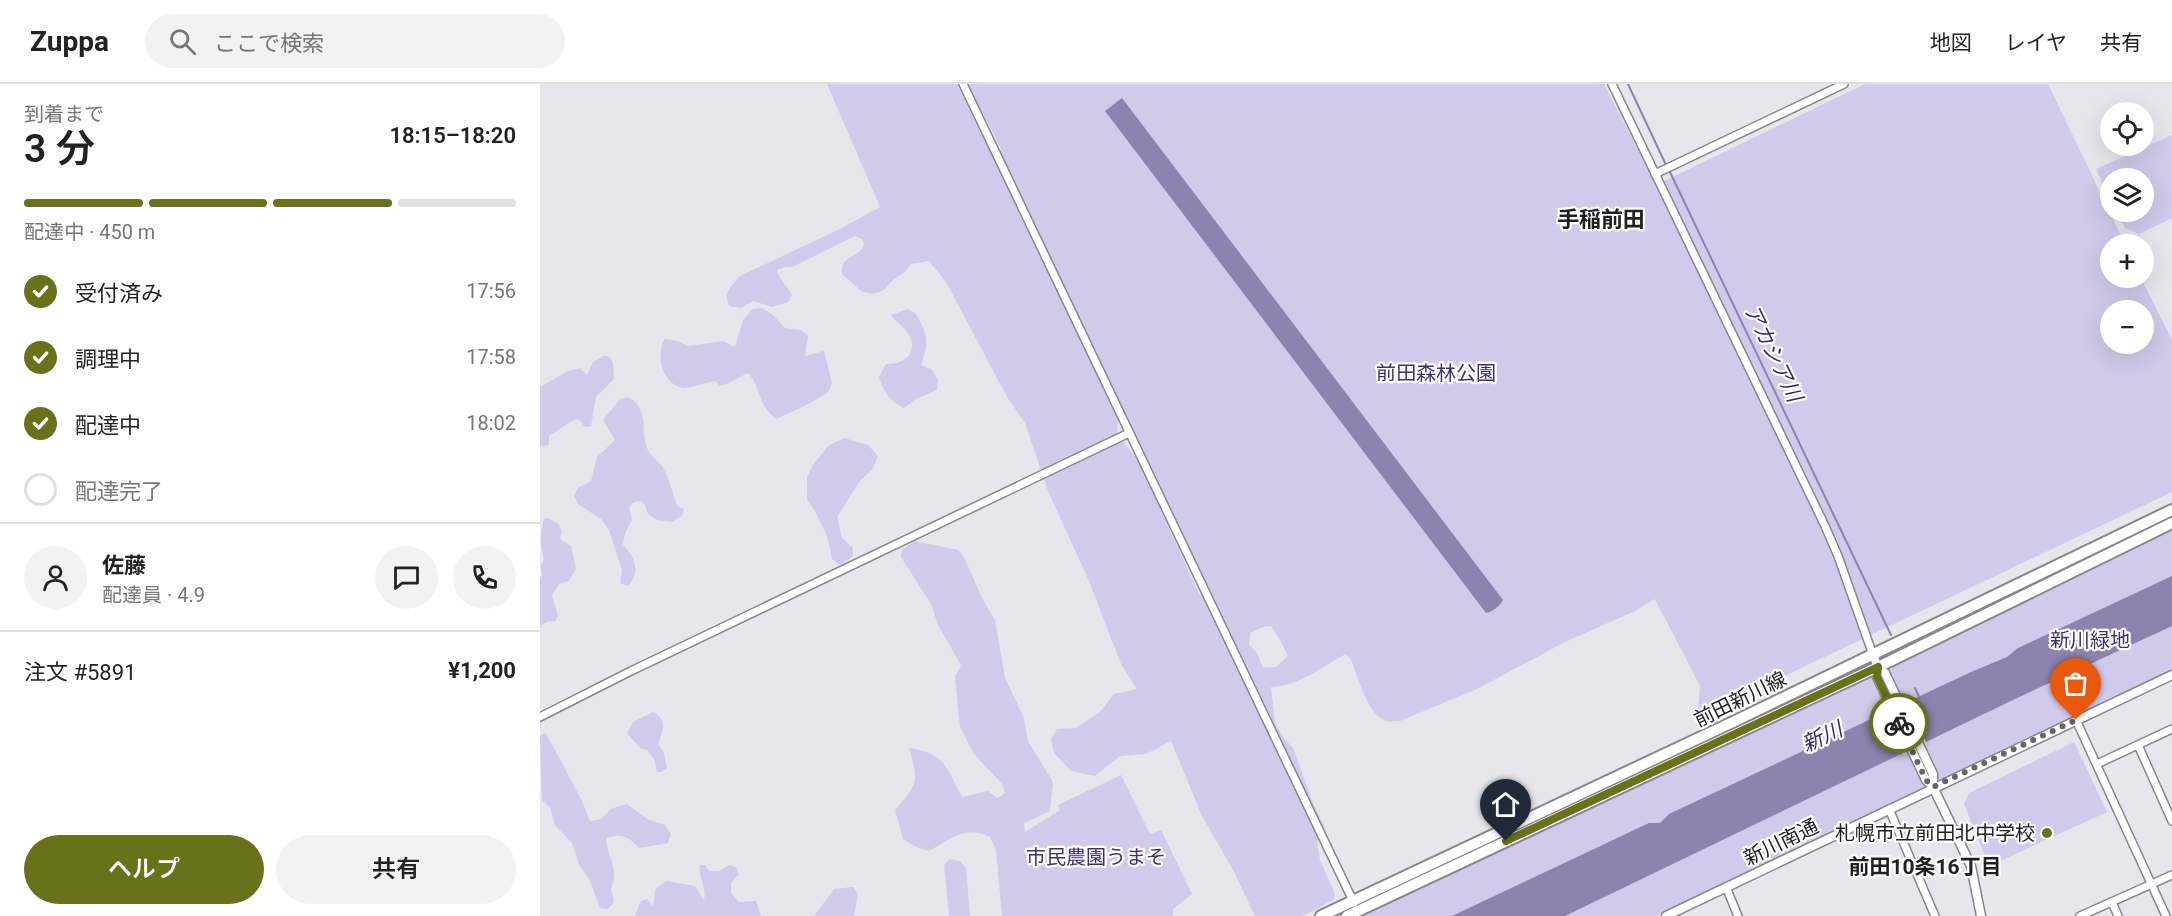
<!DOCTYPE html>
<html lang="ja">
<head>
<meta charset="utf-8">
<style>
	:root { --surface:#fff; --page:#f2f2f2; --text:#222; --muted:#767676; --line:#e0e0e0; --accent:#69711a }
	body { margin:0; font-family:Roboto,"Noto Sans JP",sans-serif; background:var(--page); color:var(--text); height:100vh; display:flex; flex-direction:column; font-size:22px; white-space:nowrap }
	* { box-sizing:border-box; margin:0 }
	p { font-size:20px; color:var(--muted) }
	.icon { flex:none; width:33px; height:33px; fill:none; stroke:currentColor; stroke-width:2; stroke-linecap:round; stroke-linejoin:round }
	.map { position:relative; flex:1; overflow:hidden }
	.panel { display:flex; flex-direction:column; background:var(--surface); width:540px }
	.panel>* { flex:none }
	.controls { position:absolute; left:1560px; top:18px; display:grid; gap:12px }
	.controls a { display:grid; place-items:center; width:54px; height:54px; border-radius:50%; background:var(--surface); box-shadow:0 6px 24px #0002; font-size:30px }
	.pin { position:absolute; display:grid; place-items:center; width:51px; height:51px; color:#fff; margin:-62px -26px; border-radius:50% 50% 50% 0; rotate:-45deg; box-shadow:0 0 6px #0007 }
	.pin .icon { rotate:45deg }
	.courier { position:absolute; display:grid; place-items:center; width:60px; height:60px; margin:-30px; border:4px solid #69711a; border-radius:50%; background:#fff; color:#222; box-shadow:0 2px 8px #0007 }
	.summary em { font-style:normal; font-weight:600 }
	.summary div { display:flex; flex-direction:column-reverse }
	.summary { display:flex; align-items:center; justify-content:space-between; height:102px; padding:0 24px }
	h1 { font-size:39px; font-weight:600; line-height:45px }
	.bar { display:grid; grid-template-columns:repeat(4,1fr); gap:9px 6px; align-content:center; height:72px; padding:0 24px }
	.bar i { height:8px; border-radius:4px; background:var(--line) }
	.bar .selected { background:var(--accent) }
	.bar p { grid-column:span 4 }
	.line { display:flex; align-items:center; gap:15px; padding:0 24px; border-top:2px solid var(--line) }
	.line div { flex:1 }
	.round { display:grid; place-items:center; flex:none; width:63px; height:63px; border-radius:32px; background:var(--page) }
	ol { padding:0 24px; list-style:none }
	li { display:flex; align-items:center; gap:18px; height:66px }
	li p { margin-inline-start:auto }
	li .icon { padding:6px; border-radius:50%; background:var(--accent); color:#fff; stroke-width:4 }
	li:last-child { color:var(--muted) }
	li i { width:33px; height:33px; border:3px solid var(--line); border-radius:50% }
	.action { display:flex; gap:12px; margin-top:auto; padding:12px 24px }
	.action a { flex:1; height:69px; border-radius:36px; background:var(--accent); color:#fff; font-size:24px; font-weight:600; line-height:69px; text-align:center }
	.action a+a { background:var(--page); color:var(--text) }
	header { display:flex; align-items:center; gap:36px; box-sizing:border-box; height:84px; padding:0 30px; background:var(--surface); border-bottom:2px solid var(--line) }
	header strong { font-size:28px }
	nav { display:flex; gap:33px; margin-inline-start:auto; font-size:21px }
	.search { width:420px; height:54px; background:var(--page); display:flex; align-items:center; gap:15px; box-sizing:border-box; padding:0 21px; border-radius:33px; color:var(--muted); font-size:22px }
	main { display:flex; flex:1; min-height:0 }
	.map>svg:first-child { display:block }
</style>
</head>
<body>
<header>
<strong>Zuppa</strong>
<div class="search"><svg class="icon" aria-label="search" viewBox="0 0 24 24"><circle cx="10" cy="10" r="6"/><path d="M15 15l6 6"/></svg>ここで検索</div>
<nav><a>地図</a><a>レイヤ</a><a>共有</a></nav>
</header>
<main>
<section class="panel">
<div class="summary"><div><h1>3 分</h1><p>到着まで</p></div><em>18:15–18:20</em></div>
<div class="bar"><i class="selected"></i><i class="selected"></i><i class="selected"></i><i></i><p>配達中 · 450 m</p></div>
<ol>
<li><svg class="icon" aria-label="check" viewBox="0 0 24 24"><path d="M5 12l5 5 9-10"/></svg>受付済み<p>17:56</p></li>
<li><svg class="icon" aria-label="check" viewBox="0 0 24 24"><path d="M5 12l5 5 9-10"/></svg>調理中<p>17:58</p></li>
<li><svg class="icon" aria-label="check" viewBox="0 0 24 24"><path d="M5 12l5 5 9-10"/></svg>配達中<p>18:02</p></li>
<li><i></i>配達完了</li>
</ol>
<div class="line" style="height:108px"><a class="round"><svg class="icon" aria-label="person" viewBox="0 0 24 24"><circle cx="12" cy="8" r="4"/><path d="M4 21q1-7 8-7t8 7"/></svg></a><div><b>佐藤</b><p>配達員 · 4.9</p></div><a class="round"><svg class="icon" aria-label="chat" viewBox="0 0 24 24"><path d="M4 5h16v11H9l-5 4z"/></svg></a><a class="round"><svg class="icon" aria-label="phone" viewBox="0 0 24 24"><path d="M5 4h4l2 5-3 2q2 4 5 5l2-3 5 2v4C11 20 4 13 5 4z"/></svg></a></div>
<div class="line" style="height:78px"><div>注文 #5891</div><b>¥1,200</b></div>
<div class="action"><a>ヘルプ</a><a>共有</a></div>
</section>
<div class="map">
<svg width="1632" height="832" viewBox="0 0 1632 832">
	<rect width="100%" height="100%" fill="#e7e6ec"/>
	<!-- green -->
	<g fill="#d1caeb" fill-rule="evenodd">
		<path d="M287,0h130l29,60 16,8 -8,-18 -27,-50h637l52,101 209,-101h183l77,160h-15v34h31l31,62v152l-470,223 -4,-5 2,-24 -45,-87 -20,12 -70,31 -86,46 -79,33c-5,0 -10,1 -14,0 -17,-4 -29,-46 -35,-61l-5,-6c-23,12 -49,33 -75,33l4,36 9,15 9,10 22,60 10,20 -8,13 3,19 15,34 -2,6 -30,16h-48l-22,-46 -31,-54 -31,-75 -25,13 -26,2 -25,20 -24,-5 -17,-18 -3,-14 6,-10 18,-1 25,-16 14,-18 23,-5 -16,-25 -32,-83 -41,-90 -23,-68 -18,-26 -61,-115 -17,-21 -18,3 -6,8 -11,7 -10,11 -11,4 -12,-3 -19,-17c-2,-20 15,-14 22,-29l-2,-6 -7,-3 -63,31h-7l-8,3c2,10 11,16 15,25l-4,7 -16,5 -19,-6 -12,7 -12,-2 -3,-11 5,-9 9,-10 100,-47 40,-22zM1570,226h34v34h-34zM575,325l26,47 -2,6 -22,-28 1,-14zM620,425l11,5 43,84v7l-15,-11zM731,542l7,10 10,20 -12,11 -13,1 -6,-15 -8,-8 1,-12 13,-6z"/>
		<path d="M1632,51v83l-33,16 -14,-6 -8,-16h27v-34h-34v21l-14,-30z"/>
		<path d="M222,224l10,6 13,14 16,2 7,6 -3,20 19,-5 8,32c-1,3 -2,6 -4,9 -4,5 -44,24 -52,27 -21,-17 -14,-32 -28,-46 -10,4 -17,11 -28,13l-5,-5c-8,1 -26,8 -32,7 -21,-4 -28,-33 -18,-49l12,2 11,5 35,-5 12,6 8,-27 9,-11z"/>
		<path d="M368,225c8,4 9,6 13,14 8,16 6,25 0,42l11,5 6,10 -1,10 -23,10 -10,8c-15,-7 -20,-16 -25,-31l7,-13c16,1 32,-9 24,-27 -3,-8 -14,-15 -19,-22z"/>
		<path d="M63,272h6l4,7 1,16 -18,18 -5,29 -6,1 -7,-8 -8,3 -21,14v9l-9,1v-59l28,-16 12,-3 7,7 6,-13z"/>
		<path d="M88,313c24,14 10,35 21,55 3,5 9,9 13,14 8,13 10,26 15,40l7,3 -2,7 -11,6 -14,-2 -9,-6 -3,-9 -4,-4 -7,1 -5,5 3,13 -7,13 -2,12c12,12 18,28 5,41l-8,-3 2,-13 -13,-40 -8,-11 -23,-15 -4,-9 5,-8 12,-6 6,-24 18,-17 -12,-20 17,-21z"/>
		<path d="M304,354l24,7 10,11 -6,14 -13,12 -22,35 5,21 11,10v8l-13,9 -8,-6 -5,-23 -12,-25 -8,-11v-23l6,-12 15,-19z"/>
		<path d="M8,434l11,6 3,8 -2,7 11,7 5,23 -7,12 -10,3 -7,11 6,21 -3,5 -9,1 -6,5v-49l2,-2 -1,-10 3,-6c-4,-14 -4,-28 0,-41z"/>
		<path d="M1632,447v140l-25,12 -491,233h-295l564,-266z"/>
		<path d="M375,457l43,9 6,7 18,41 13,22 10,58 19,40 4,23 25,41 -3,29 -26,12 1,9 35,-22 -2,-5 63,-30 29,59 11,-4 31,64 -19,15v7h-171l-6,-66 -6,-13c-26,-12 -37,1 -61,14l-13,-4 -13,-8 -8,-29c23,-26 24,-29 14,-62 36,5 38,20 53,49l26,-6 10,7 7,-5 -3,-9 -28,-30 -14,-27 -5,-50 6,-12 -23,-40 -7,-21 -30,-47 1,-7z"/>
		<path d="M113,628c15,8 10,19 5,32l6,9 3,15 -6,4h-4l-3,-13 -7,-9 -6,-1 -14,-16 6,-11z"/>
		<path d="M6,649l36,68 8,20 11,-2 10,-10 16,-5 20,15 18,6 6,9 -3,9 -29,5c-10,-11 -18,-15 -33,-10 1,20 14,30 5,51l3,13 -6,7 -8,-1 -10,-27 -11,-17 -7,-21 -17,-18 -5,-17 -8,-8 -2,-64z"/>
		<path d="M1534,658l33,70 -118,54 -25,-62 5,-11z"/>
		<path d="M410,775l10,2 6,7 4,48h-21l-5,-51z"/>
		<path d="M160,781h5l4,6h10l11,-6 7,3 2,6 -8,9v10l8,9 17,-1 5,15h-126l6,-15 6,-2 6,7 2,-16 11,-9 29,5 9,15c3,-13 -6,-23 -4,-36z"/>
		<path d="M313,803l5,7 -4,22h-40l20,-27z"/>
	</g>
	<!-- water -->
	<g fill="#8d83ae">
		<path d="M582,14l381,502c-3,6 -11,12 -17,13l-381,-502z"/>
		<path d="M1632,492v50l-157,73 -450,217h-113l197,-93h11l9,-9 302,-142 36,-15 11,-9z"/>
	</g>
	<!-- pier -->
	<path fill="#e7e6ec" d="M1366,615l21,45 -23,11 -21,-45z"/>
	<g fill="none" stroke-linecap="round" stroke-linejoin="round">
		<!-- stream -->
		<g stroke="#8d83ae" stroke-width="2">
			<path d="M1088,0l38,81"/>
			<path d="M1129,86l222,465"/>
			<path d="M1375,604l5,11"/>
		</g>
		<!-- minor casing -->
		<g stroke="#87868c" stroke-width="10">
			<g id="minor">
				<path d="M423,0l391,819"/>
				<path d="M1072,0l213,442 13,30 35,99"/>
				<path d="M1115,90l189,-90"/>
				<path d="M0,633l91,-46 498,-238"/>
				<path d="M1536,636l90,196"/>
				<path d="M1598,661l34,76"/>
				<path d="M1557,680l75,-35"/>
				<path d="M1349,725l46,107"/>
				<path d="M1186,803l12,29"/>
				<path d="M1572,818l6,14"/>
				<path d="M1540,832l92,-41"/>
			</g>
		</g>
		<!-- tertiary casing -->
		<g stroke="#87868c" stroke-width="11">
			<g id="tertiary">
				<path d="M1333,571l5,12 -1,10 49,103 7,7 38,79 10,50"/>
				<path d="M1338,583l7,6 48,101v13"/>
				<path d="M1126,832l506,-241"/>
			</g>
		</g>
		<!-- primary casing -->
		<g stroke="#87868c" stroke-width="14">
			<g id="primary">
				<path d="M781,832l412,-194 439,-212"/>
				<path d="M807,832l531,-249 294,-144"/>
			</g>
		</g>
		<!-- minor -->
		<use href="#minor" stroke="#fff" stroke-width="7"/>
		<!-- tertiary -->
		<use href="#tertiary" stroke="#fff" stroke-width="8"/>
		<!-- primary -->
		<use href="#primary" stroke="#fff" stroke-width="10"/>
	</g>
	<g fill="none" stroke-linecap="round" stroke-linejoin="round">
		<!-- done -->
		<path stroke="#666569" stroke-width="6" stroke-dasharray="0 10.8" d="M1359,639l27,57 7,7 143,-67"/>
		<!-- route -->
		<path stroke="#69711a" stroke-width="8" d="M966,757l372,-174 -1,10 22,46"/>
	</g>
	<!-- markers -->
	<circle fill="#69711a" stroke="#fff" stroke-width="2" cx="1507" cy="749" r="6"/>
	<g text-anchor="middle" stroke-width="4.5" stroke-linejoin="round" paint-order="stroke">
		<!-- park labels -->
		<g font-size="20" fill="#423169" stroke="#fff">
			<text x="896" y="296">前田森林公園</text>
			<text x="1550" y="563">新川緑地</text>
			<text x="556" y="780">市民農園うまそ</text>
		</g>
		<!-- street labels -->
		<g font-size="20" fill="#202022" stroke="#fff">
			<text transform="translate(1200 615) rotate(-26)" y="7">前田新川線</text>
			<text transform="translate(1241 758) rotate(-26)" y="7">新川南通</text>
		</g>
		<!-- poi labels -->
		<g font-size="20" fill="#202022" stroke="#fff" text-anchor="end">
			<text x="1495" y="756">札幌市立前田北中学校</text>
		</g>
		<!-- water labels -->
		<g font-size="21" font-style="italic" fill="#3b2a61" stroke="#fff">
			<text transform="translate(1233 269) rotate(64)" y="7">アカシア川</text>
			<text transform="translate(1282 653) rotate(-25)" y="7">新川</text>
		</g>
		<!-- neighbourhood labels -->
		<g font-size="21" font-weight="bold" fill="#202022" stroke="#fff">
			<text x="1385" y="790">前田10条16丁目</text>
		</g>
		<!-- quarter labels -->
		<g font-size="22" font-weight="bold" fill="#202022" stroke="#fff">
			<text x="1061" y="143">手稲前田</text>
		</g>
	</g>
</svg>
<div class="controls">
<a><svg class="icon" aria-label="locate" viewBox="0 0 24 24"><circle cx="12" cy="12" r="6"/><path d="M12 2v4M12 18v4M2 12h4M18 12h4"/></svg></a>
<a><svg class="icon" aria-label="layers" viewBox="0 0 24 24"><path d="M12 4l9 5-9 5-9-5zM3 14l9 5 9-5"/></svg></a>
<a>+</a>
<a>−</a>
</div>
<div class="pin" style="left:1536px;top:636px;background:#ea580c"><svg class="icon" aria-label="bag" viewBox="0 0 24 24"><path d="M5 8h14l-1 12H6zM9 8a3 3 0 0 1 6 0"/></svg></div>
<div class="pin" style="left:966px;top:757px;background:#1f2937"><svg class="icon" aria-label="home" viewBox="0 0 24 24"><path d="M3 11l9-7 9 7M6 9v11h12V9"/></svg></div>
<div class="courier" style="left:1359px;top:639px"><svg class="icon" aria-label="bike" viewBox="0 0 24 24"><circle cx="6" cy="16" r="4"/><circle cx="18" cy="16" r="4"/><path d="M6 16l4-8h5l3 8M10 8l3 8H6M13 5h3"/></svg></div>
</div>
</main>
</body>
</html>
